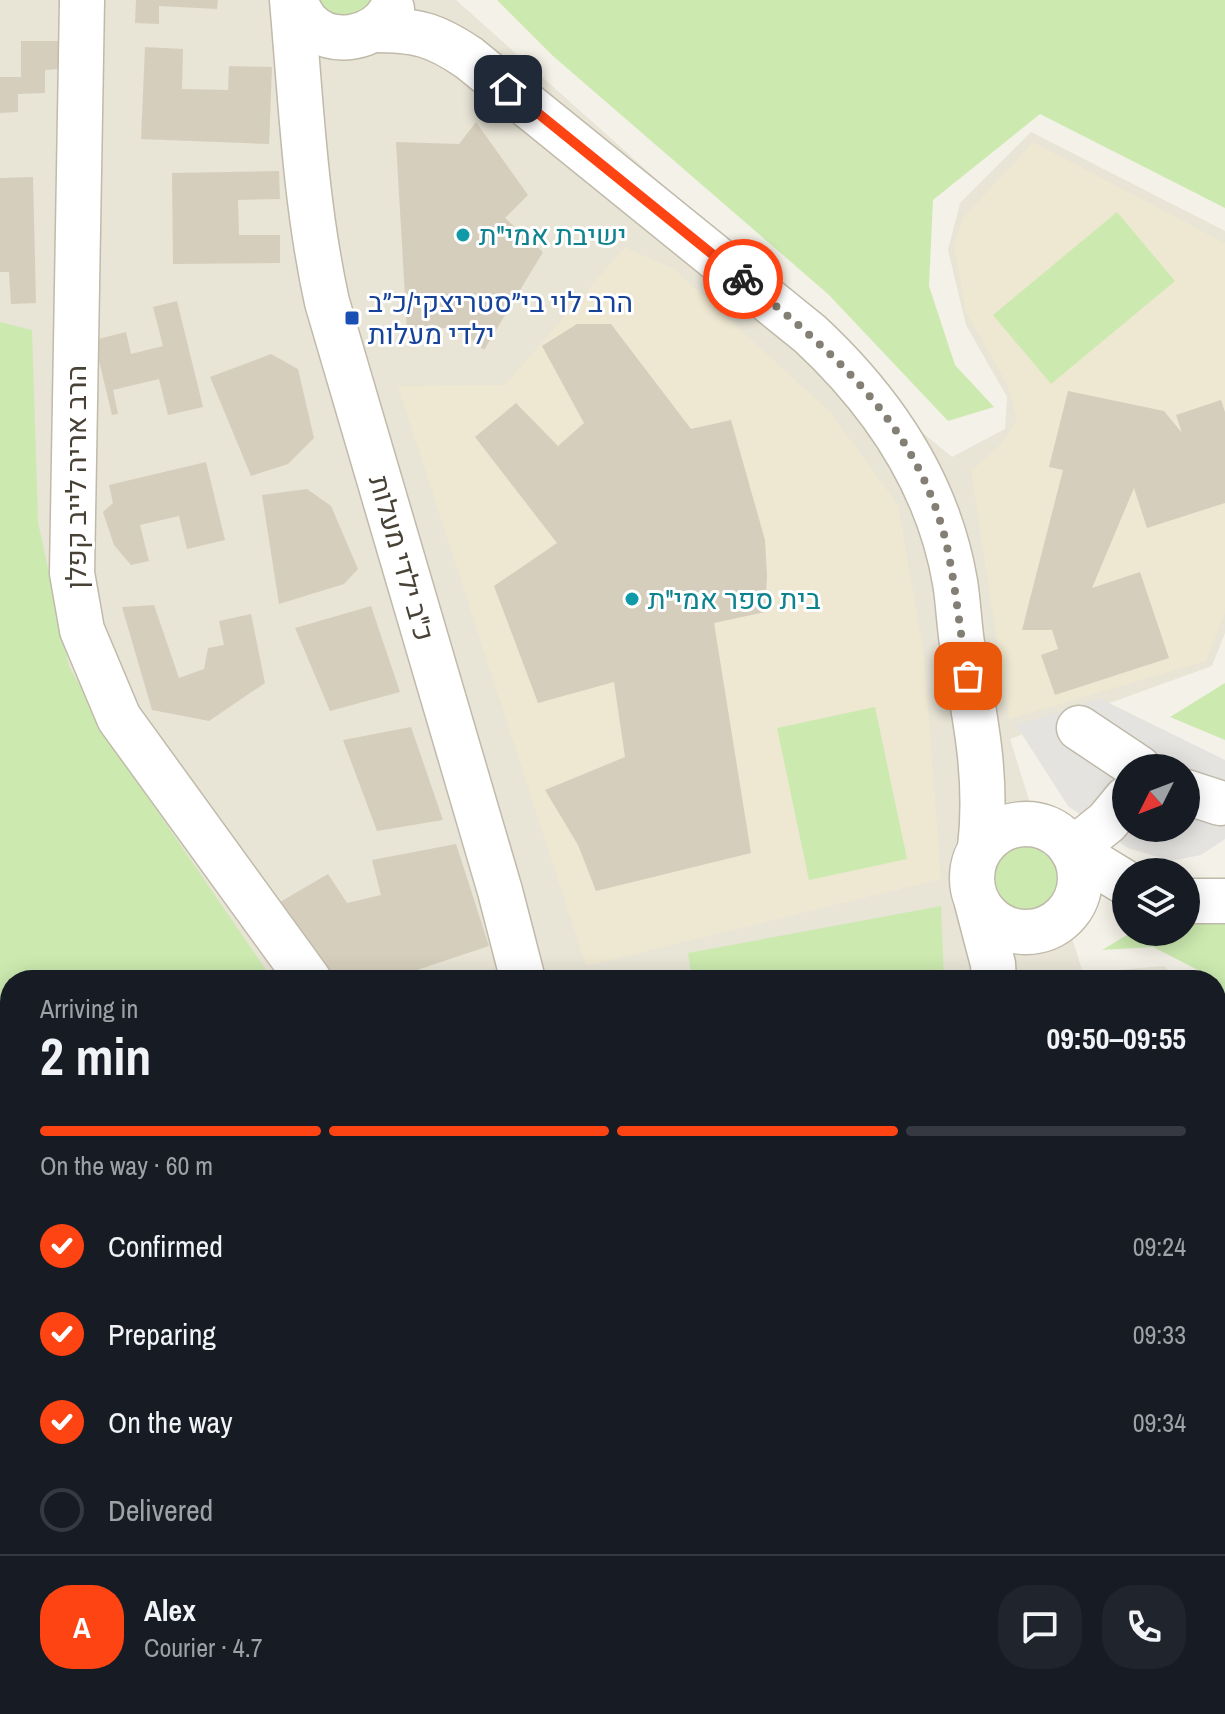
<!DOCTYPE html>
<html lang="en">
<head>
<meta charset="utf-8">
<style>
	:root { --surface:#171b24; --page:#20242c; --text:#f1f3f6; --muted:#9ea1a6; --line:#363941; --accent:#ff4414 }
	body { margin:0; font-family:"Archivo Narrow",Heebo,sans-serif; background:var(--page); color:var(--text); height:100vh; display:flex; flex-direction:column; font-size:30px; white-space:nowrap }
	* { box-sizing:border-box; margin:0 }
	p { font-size:26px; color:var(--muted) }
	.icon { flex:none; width:44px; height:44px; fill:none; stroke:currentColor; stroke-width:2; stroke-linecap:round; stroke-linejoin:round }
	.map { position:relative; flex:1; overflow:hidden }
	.details { position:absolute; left:0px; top:970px; width:1226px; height:744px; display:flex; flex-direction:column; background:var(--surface); border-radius:32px 32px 0 0; box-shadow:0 4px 20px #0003 }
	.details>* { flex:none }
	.needle { width:52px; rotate:228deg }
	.fabs { position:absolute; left:1112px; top:754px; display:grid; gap:16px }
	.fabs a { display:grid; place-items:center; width:88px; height:88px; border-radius:50%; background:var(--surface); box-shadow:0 4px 20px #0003; font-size:40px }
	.pin { position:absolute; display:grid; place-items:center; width:68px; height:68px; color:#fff; margin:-34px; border-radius:16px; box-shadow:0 4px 12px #0006 }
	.courier { position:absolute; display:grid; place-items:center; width:80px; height:80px; margin:-40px; border:6px solid #ff4414; border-radius:50%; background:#fff; color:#222; box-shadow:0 2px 10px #0007 }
	.headline em { font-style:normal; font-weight:800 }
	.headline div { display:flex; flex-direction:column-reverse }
	.headline { display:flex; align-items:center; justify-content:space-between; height:136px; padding:0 40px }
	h1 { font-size:52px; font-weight:800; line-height:60px }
	.bar { display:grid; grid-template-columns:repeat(4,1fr); gap:12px 8px; align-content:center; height:96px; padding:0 40px }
	.bar i { height:10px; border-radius:6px; background:var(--line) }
	.bar .selected { background:var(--accent) }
	.bar p { grid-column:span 4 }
	.line { display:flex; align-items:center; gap:20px; padding:0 40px; border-top:2px solid var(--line) }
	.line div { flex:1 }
	.round { display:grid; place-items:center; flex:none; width:84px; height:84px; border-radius:32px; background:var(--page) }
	ol { padding:0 40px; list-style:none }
	li { display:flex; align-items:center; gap:24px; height:88px }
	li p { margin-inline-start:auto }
	li .icon { padding:8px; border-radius:50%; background:var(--accent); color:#fff; stroke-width:4 }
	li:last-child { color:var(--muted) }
	li i { width:44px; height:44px; border:4px solid var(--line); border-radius:50% }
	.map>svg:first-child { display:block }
</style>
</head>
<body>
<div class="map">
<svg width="1225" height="1714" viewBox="0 0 1225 1714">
	<rect width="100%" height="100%" fill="#f4f1e8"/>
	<!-- residential -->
	<g fill="#e8e4d6">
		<path d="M0,0h456l365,326 57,70 74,61 53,-28 2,-32 -41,-72 -18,-75 12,-47 71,-71 194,99v402l-13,33 -202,73 73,234 81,-7 15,14h-1169v724h1007l-1,10h-1016z"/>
		<path d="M1216,1013l9,131v342l-9,1z"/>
	</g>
	<!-- education -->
	<g fill="#eee7d1">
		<path d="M1033,142l192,101v370l-19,48 -197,58 -38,-248 31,-28 15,-24 -10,-35 -41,-72 -12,-67 9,-27z"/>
		<path d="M625,247l49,22 157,144 67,92 26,149 17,225 -355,87 -188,-580 107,-1z"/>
	</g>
	<!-- green -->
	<g fill="#cceab0">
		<path d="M315,0h61l-13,14 -32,2z"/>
		<path d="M497,0h728v208l-185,-94 -107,86 -4,86 26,79 39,42 -46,14 -120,-127 -275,-238z"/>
		<path d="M1117,212l58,69 -124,103 -58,-69z"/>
		<path d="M0,322l32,8 6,192 31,144 45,82 159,232h-263v112l-10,-35z"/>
		<path d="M1225,683v57l-55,-23z"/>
		<path d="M875,707l32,152 -98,21 -32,-152z"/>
		<circle cx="1026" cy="878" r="31"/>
		<path d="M941,906l3,74h-252l-4,-27z"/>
		<path d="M1186,920l39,1v83l-9,-12v-12h-9l-7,-9 -47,-24 -51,3 30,-18h54z"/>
		<path d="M1216,1507h9v164l-9,9z"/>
		<path d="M528,1704h180l-2,10h-176z"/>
		<path d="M1032,1704h157l-10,10h-147z"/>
	</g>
	<!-- parking -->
	<path fill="#e5e3e0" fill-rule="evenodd" d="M1101,699l124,61v79l-24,16 -30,6 -43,-13 -60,-42 -52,-81zM1126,768h60v60h-60z"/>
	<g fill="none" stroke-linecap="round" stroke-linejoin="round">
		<!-- stream -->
		<g stroke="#a3cef3" stroke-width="10">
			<path d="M1216,1352l9,-33"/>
			<path d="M1107,1714l2,-10"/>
		</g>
	</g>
	<!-- building -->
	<g fill="#d6cebd">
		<path d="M136,0h82l-1,9 -58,-3v18l-24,-1z"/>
		<path d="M21,41h37v28l-13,1v23l-27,1v18l-18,1v-36h21z"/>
		<path d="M145,47l38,2 -1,40 46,1 1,-24 43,1 -3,77 -128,-5z"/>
		<path d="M476,122l52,73 -23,23 38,34 -59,98 -27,-23 -50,4 -11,-189 63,2z"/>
		<path d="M279,171l1,28 -42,1 1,35h41v28l-107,1 -1,-91z"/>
		<path d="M33,177l3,126 -25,1 -2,-32h-9v-94z"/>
		<path d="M177,301l26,106 -35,8 -9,-36 -46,11 5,24 -6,1 -18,-75 32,-8 5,22 32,-8 -10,-39z"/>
		<path d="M577,324h34l80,105 40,-9 34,120 2,36 -2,36 -51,11 37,230 -155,38 -18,-46 -33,-55 80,-33 -11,-75 -76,21 -44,-117 63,-43 -82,-106 41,-34 42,43 26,-23 -42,-77z"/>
		<path d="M271,354l27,15 16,69 -26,26 -37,12 -41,-99z"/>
		<path d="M1068,391l96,20 18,22 -6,-18 45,-15 4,12v91l-78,25 -13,-40 -42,100 48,-16 29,86 -114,37 -14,-40 17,-6 -6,-19h-30l41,-160 -14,-3z"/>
		<path d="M206,462l19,78 -38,9 -8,-33 -39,9 9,36 -18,4 -17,-20 -11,-33 10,-9 -4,-18z"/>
		<path d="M307,489l24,17 27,63 -14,15 -65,20 -17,-109z"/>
		<path d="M154,605l25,73 25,-9 4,-21 16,-3 -5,-24 32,-7 14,69 -56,38 -57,-11 -30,-103z"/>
		<path d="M371,606l29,86 -70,19 -35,-83z"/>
		<path d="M411,727l32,93 -66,11 -34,-91z"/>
		<path d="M456,844l33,102 -102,34h-64l-55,-71 60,-35 19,29 34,-8 -9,-35z"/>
		<path d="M0,1119l10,23 -10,4z"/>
		<path d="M10,1252v38l-10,1v-38z"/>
		<path d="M0,1327l9,2 -7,41h-2z"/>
		<path d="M41,1704h11l12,10h-32z"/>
		<path d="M92,1704h75l-8,10h-70l-3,-2z"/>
		<path d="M432,1704l-3,10h-55l-31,-9z"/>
		<path d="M726,1704h81l-2,10h-81z"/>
	</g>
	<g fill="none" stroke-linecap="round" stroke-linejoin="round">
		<!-- minor casing -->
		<g stroke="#c0baaa" stroke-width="47">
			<g id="minor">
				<path d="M82,0l-10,573 10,57 37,88 190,262"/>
				<path d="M292,0c9,102 13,202 35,302l173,589 23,89"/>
				<path d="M294,0c4,7 8,17 14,23 23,25 69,16 84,-14"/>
				<path d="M374,30c42,0 60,4 95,28l341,276c72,67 128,148 145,248 4,24 4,49 9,73 12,66 24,126 16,193"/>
				<path d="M1079,728l60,40"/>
				<path d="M1186,792l34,11"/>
				<path d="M1126,799l-19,23 -35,28 54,33"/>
				<circle cx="1026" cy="878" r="54"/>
				<path d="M1186,901h39"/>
				<path d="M977,903l16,61 1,16"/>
				<path d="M1216,1465l9,-3"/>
				<path d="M501,1714l2,-10"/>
				<path d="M896,1714l2,-10"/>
				<path d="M996,1714l1,-10"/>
				<path d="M1213,1714l12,-10"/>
			</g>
		</g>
		<!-- minor -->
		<use href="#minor" stroke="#fff" stroke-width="44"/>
	</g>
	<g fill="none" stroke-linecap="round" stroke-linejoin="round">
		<!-- done -->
		<path stroke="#847f74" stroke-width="8" stroke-dasharray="0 14.4" d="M743,279c89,72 172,143 202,259 11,46 14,92 23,138"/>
		<!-- route -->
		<path stroke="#ff4414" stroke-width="10" d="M508,89l235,190"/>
	</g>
	<!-- markers -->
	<g fill="#0f9aa8" stroke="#fff" stroke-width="3">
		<circle cx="463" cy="235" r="8"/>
		<circle cx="632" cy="599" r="8"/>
	</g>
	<rect fill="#1a4fb4" stroke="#fff" stroke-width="3" x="344" y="310" width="16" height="16" rx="4"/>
	<g text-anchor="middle" stroke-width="6" stroke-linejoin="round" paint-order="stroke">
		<!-- culture labels -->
		<g font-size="28" fill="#0d838f" stroke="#fff" text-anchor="start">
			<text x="479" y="245">ישיבת אמי"ת</text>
			<text x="648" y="609">בית ספר אמי"ת</text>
		</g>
		<!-- transit labels -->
		<g font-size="28" fill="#164399" stroke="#fff" text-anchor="start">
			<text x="368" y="312">הרב לוי בי״סטריצקי/כ״ב<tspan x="368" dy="32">ילדי מעלות</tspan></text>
		</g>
		<!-- street labels -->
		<g font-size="28" fill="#484236" stroke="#fff">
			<text transform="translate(76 477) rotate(-90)" y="10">הרב אריה לייב קפלן</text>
			<text transform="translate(402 558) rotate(74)" y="10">כ"ב ילדי מעלות</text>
		</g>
	</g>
</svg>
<div class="fabs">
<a><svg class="needle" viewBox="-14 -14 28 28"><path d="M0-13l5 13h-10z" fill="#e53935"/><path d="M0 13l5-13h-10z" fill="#9ea1a6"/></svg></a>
<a><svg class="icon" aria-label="layers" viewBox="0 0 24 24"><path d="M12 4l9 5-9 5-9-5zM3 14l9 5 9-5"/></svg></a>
</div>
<div class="pin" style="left:968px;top:676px;background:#ea580c"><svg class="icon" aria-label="bag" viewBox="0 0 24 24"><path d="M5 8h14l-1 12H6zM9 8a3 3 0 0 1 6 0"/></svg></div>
<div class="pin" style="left:508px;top:89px;background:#1f2937"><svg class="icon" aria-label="home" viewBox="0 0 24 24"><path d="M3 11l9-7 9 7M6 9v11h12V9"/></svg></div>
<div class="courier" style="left:743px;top:279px"><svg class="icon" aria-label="bike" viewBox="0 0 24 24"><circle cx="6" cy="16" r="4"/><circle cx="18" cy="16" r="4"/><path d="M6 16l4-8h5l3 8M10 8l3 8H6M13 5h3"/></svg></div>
<section class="details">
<div class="headline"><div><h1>2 min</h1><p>Arriving in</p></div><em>09:50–09:55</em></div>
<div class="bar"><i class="selected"></i><i class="selected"></i><i class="selected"></i><i></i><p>On the way · 60 m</p></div>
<ol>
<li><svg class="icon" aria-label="check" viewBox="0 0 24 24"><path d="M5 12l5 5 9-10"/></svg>Confirmed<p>09:24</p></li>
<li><svg class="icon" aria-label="check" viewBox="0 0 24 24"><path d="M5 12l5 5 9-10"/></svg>Preparing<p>09:33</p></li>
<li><svg class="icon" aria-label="check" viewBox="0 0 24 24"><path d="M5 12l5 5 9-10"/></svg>On the way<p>09:34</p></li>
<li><i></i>Delivered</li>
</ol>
<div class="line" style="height:144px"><b class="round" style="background:var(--accent);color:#fff">A</b><div><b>Alex</b><p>Courier · 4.7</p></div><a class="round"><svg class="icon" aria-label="chat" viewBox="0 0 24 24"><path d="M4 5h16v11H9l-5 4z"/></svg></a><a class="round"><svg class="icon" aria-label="phone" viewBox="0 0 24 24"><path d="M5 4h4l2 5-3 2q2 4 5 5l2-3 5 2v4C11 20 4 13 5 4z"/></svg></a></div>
</section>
</div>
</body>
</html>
